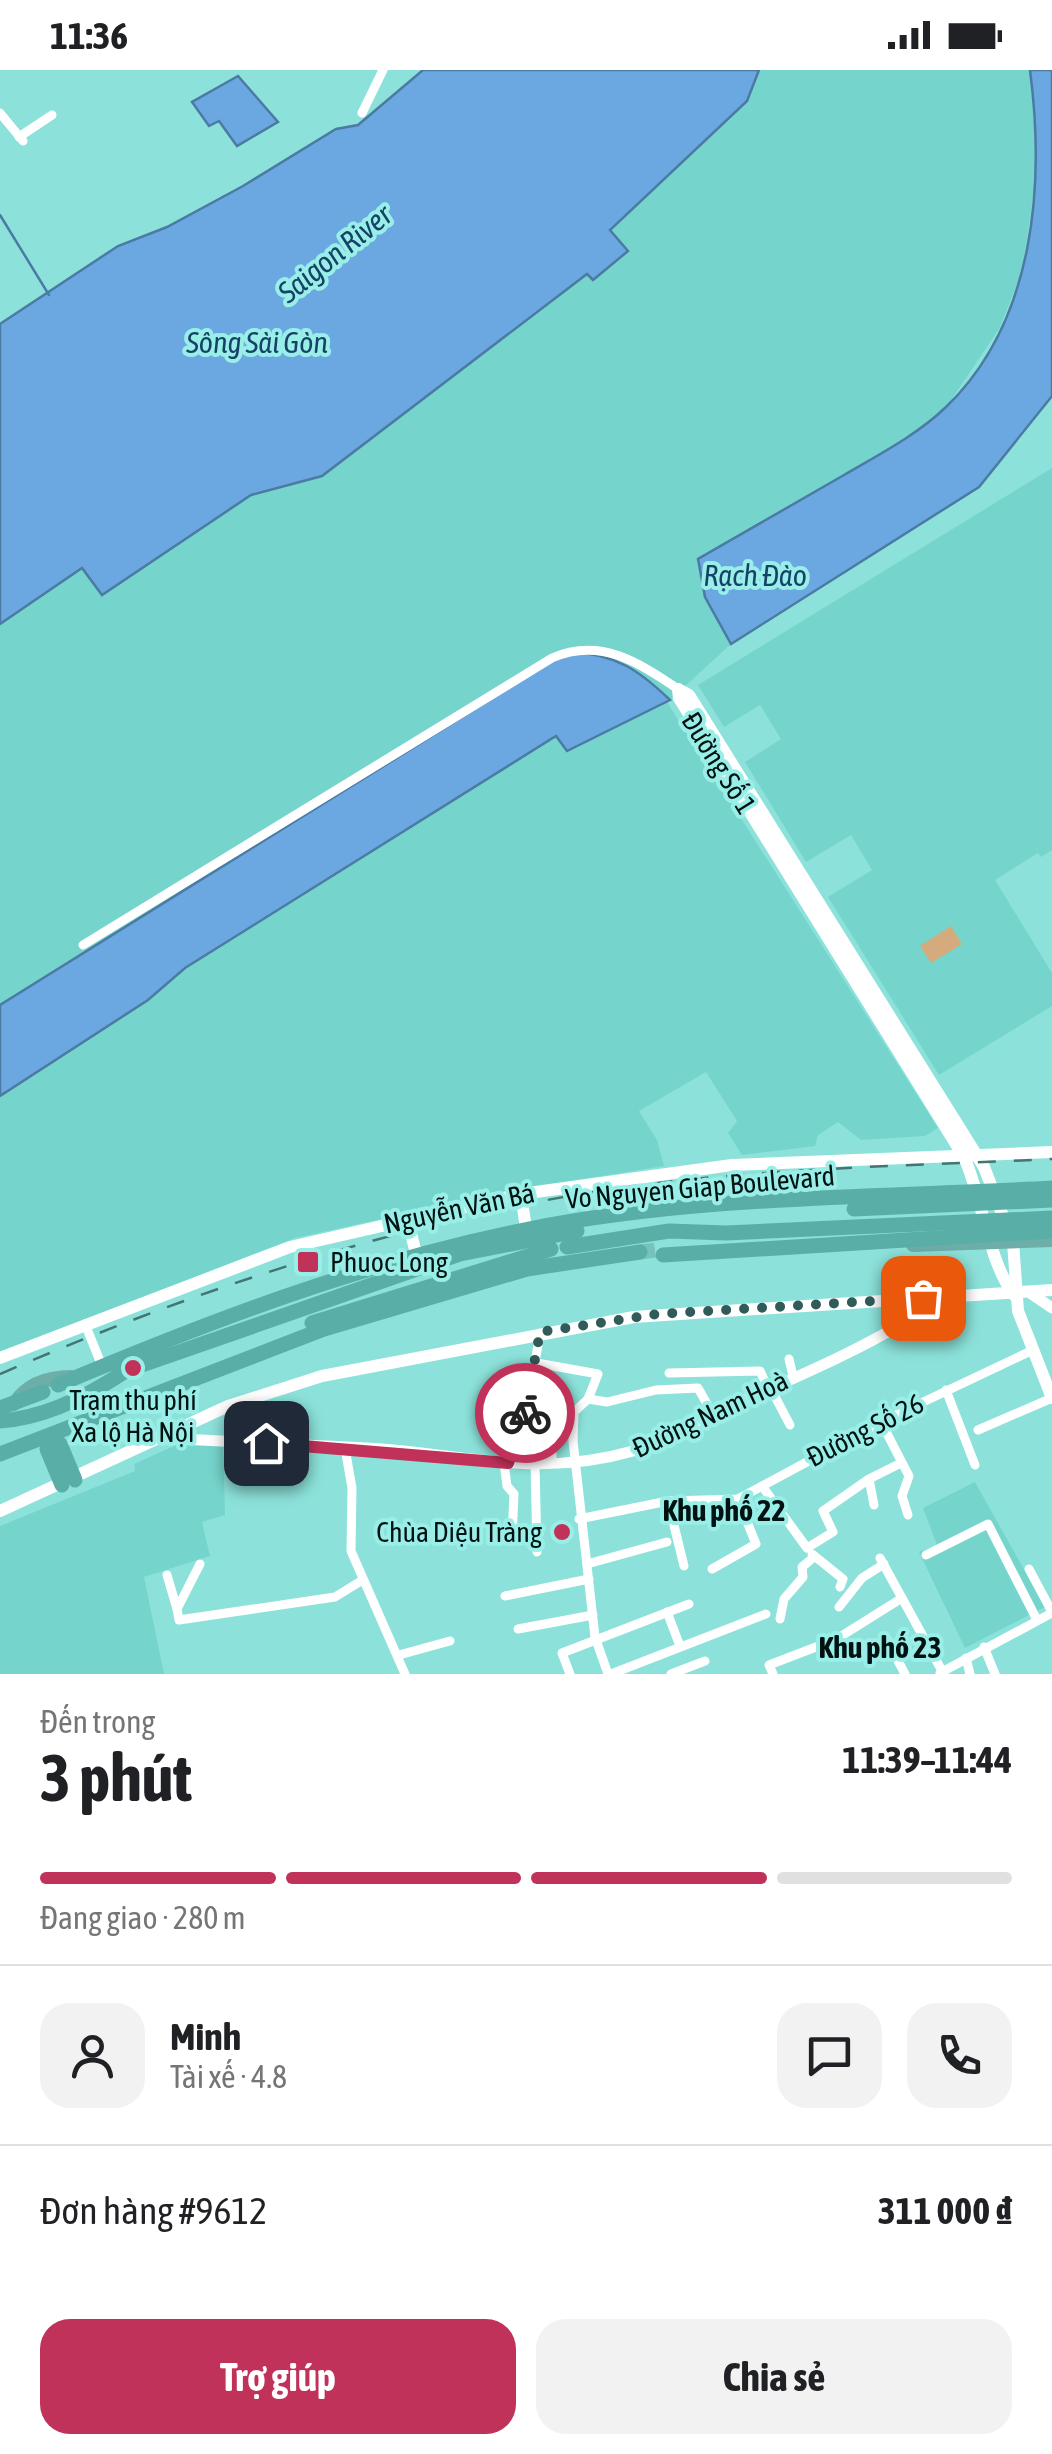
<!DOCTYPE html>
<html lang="vi">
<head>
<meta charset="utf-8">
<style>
	:root { --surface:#fff; --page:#f2f2f2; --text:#202124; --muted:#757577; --line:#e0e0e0; --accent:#c1325b }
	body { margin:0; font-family:"Asap Condensed",sans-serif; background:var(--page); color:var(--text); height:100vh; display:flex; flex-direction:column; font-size:38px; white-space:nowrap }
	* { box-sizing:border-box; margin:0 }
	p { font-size:32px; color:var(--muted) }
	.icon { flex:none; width:55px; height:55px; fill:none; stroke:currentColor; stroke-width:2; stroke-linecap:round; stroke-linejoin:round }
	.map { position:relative; height:1604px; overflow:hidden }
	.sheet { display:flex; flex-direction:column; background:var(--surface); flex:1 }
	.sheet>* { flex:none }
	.pin { position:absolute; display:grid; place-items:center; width:85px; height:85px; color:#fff; margin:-42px; border-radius:20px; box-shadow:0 5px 15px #0006 }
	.courier { position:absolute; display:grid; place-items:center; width:100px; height:100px; margin:-50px; border:8px solid #c1325b; border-radius:50%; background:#fff; color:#222; box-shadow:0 2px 12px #0007 }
	.headline em { font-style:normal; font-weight:700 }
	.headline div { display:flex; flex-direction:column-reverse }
	.headline { display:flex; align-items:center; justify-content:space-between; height:170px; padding:0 40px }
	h1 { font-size:65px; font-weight:700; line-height:75px }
	.bar { display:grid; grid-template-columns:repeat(4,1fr); gap:15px 10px; align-content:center; height:120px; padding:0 40px }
	.bar i { height:12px; border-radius:8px; background:var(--line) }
	.bar .current { background:var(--accent) }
	.bar p { grid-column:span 4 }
	.line { display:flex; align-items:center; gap:25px; padding:0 40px; border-top:2px solid var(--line) }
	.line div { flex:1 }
	.round { display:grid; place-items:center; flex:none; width:105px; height:105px; border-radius:30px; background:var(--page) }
	.button { display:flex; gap:20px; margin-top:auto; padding:20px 40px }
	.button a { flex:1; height:115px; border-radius:30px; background:var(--accent); color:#fff; font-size:40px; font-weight:700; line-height:115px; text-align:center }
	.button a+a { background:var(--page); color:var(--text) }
	.status { display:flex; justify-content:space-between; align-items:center; height:70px; padding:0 50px; background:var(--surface); direction:ltr }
	.status svg { height:28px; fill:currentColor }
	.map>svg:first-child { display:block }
</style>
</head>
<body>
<div class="status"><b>11:36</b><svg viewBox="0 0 49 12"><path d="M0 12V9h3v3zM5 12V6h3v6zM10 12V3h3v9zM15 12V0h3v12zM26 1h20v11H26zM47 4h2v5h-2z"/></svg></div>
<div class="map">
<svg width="1052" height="1604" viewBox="0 0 1052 1604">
	<rect width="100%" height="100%" fill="#8ce2da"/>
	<!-- built -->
	<g fill="#75d5cd">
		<path d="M759,0h271l7,95 -14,105 -24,59 -52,77 -45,35 -204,118 7,38 26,47 -61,56 -19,-18 -47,-29 -50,7 -554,345v-381l83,-56 19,27 149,-100 71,-19 266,-203 4,6 18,-48 137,-130z"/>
		<path d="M1052,398v382l-11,7 -3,-4 -43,27 57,93v33l-113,69 -111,-178 44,-27 -21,-35 -45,27 -61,-100 36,-23 -21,-34 -36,22 -26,-42z"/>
		<path d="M667,632l271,426 -13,8 -64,4 -23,-18 -20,13 -3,11 -73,9 -14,-22 9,-12 -31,-49 -67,39 18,29 7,26 -149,24 -220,48 -295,115v-257l148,-96 37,-32 371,-232 12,14z"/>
		<path d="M183,1372h40l2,73 -23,7 8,34 -66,21 20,97h-164v-148l135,-55 -1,-7z"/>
		<path d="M975,1412l70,125 -80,41 -46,-96 18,-7 -14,-37z"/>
	</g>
	<!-- green -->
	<path fill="#d5ab7e" d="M951,856l11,18 -31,19 -11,-17z"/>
	<!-- water -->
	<g fill="#6ba7e1" stroke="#4b7ba3" stroke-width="2.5">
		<path d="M423,0h336l-12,31 -137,129 18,21 -35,29 -6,-6 -265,202 -71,19 -149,100 -20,-27 -82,56v-300l118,-78 49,-19 76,-41 93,-57 22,-4z"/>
		<path d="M1030,0h22v326l-73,91 -248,157 -26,-47 -7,-38c48,-28 97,-56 146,-84 34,-20 73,-40 102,-68 89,-86 99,-222 84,-337z"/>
		<path d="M238,6l40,46 -41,24 -18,-25 -10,5 -17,-24z"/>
		<path d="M574,583c41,0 67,19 96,47l-103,51 -11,-15 -371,232 -37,32 -148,96v-91l554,-345z"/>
	</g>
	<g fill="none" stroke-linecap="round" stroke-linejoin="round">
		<!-- stream -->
		<path stroke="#4b7ba3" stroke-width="2.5" d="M0,145l49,80"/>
		<!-- trunk-tunnel -->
		<path stroke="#77c3bc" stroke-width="15" stroke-dasharray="15 8" stroke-linecap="butt" d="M640,1182l16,-2"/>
		<!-- minor -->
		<g stroke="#fff" stroke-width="9">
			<path d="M0,43l23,28"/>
			<path d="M362,43l21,-43"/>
			<path d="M19,67l33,-22"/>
			<path d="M83,875l469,-287c48,-21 86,4 126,31"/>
			<path d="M85,1254l17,42"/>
			<path d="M789,1289l4,17"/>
			<path d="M537,1293l61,11 -10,25 -14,13 -1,29 22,196 13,37"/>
			<path d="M669,1303l91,-2 8,17"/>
			<path d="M770,1317l20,38"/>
			<path d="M946,1320l29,75"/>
			<path d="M588,1329l19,3 49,-12 42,-2 14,25"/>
			<path d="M881,1352l28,54 -7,20 6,19"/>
			<path d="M978,1360l74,-32"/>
			<path d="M345,1378l7,40 -1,63 54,123"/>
			<path d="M504,1393l3,23 7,8 -2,43"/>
			<path d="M508,1393l20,-59 12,-71"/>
			<path d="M535,1393l2,89"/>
			<path d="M552,1393v-31"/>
			<path d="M869,1409l32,-16"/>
			<path d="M762,1416l45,62 26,-16 -10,-21 46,-32 5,26"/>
			<path d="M668,1431l16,65"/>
			<path d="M579,1449l89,-18 70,-2 143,-77 152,-72"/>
			<path d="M812,1484l31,25 -3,8"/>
			<path d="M926,1485l62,-31 49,96"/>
			<path d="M880,1488l62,113"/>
			<path d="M200,1494l-23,45 2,11 156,-23 26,-16"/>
			<path d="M587,1494l80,-22"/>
			<path d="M712,1499l44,-25 -18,-45"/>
			<path d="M1029,1499l23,43"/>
			<path d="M167,1505l10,34"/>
			<path d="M505,1526l84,-17"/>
			<path d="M839,1537l23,-29 22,-14"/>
			<path d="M667,1542l13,34"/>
			<path d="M780,1549l4,-20 19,-22 -1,-10 12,-10"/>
			<path d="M518,1559l75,-14"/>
			<path d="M843,1565l59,-37"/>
			<path d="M886,1568l19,36"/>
			<path d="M984,1577l11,27"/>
			<path d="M399,1585l51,-14"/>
			<path d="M966,1588l4,16"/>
			<path d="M940,1603l112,-60"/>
			<path d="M570,1604l-8,-21 127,-49"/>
			<path d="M611,1604l155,-60"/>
			<path d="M671,1604l34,-13"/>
			<path d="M773,1604l-4,-9 60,-23"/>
		</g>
		<!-- tertiary -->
		<g stroke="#fff" stroke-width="11">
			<path d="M1030,1223l22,15"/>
			<path d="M160,1368c69,3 138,7 207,10 94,5 169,31 266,3 102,-51 218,-89 311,-154"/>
		</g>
		<!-- secondary -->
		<g stroke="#fff" stroke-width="12">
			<path d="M678,619l11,6 295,472 29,75 5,69 34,87"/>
			<path d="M678,619l1,9 285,459c19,42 24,104 50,138"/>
			<path d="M521,1124l5,35"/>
			<path d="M407,1148l12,47"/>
			<path d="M0,1288l290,-111 231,-53 211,-29 320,-13"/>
			<path d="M0,1441l228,-105 94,-30 312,-59 418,-27"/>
		</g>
		<!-- primary -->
		<g stroke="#6eaea9" stroke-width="14">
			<path d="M913,1175l139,-5"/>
			<path d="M14,1334c13,-20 34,-27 57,-27"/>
		</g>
		<!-- trunk -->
		<g stroke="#59afa8" stroke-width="15">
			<path d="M854,1139l198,-9"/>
			<path d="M567,1177l102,-16 57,2 326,-15"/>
			<path d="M663,1185l389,-24"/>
			<path d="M312,1253l239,-74"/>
			<path d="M142,1295l318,-111 117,-23"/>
			<path d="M58,1315c152,-64 303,-122 466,-155 172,-35 353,-32 528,-42"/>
			<path d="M0,1338l43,-16"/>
			<path d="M0,1351c44,-3 88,-25 124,-49"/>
			<path d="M0,1384l324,-125 203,-60 113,-17"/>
			<path d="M62,1415l-15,-36 4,-13 9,8 15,36"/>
		</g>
		<!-- rail -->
		<path stroke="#437571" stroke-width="2.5" stroke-dasharray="18 18" stroke-linecap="butt" d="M0,1304c183,-79 373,-143 569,-178 159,-28 322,-29 483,-37"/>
	</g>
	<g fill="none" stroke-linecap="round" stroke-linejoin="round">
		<!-- done -->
		<path stroke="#315b58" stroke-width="10" stroke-dasharray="0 18" d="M525,1343l15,-81 118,-18 265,-16"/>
		<!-- route -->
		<path stroke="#c1325b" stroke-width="12" d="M266,1373l242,20 17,-50"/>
	</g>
	<!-- markers -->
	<g fill="#c1325b" stroke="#99efe8" stroke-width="4">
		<rect x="296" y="1180" width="24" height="24" rx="5"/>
		<circle cx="133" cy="1298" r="10"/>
		<circle cx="562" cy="1462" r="10"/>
	</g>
	<g text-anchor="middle" stroke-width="8" stroke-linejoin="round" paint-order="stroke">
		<!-- street labels -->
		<g font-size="28" fill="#001312" stroke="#99efe8">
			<text transform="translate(719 693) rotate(58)" y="10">Đường Số 1</text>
			<text transform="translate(700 1117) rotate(-5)" y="10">Vo Nguyen Giap Boulevard</text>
			<text transform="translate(459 1138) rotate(-12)" y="10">Nguyễn Văn Bá</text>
			<text transform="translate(710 1344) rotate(-25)" y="10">Đường Nam Hoà</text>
			<text transform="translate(865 1360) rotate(-27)" y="10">Đường Số 26</text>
		</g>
		<!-- poi labels -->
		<g font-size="28" fill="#001312" stroke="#99efe8" text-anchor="start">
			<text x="330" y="1202">Phuoc Long</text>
			<text x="133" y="1340" text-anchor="middle">Trạm thu phí<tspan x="133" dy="32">Xa lộ Hà Nội</tspan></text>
			<text x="542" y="1472" text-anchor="end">Chùa Diệu Tràng</text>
		</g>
		<!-- water labels -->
		<g font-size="30" font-style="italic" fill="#164268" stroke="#99efe8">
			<text transform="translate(335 184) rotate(-39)" y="10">Saigon River</text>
			<text x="257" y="283">Sông Sài Gòn</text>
			<text x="755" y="516">Rạch Đào</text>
		</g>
		<!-- neighbourhood labels -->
		<g font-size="30" font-weight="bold" fill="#001312" stroke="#99efe8">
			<text x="724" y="1451">Khu phố 22</text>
			<text x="880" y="1588">Khu phố 23</text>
		</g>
	</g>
</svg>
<div class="pin" style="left:923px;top:1228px;background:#ea580c"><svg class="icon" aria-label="bag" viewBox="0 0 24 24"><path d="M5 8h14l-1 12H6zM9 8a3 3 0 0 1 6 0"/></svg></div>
<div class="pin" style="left:266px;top:1373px;background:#1f2937"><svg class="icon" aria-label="home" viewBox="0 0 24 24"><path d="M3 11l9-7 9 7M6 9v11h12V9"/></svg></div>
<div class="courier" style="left:525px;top:1343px"><svg class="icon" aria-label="bike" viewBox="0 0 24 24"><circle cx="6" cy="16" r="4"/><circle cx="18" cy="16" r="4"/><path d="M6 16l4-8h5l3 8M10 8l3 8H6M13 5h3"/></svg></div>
</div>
<section class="sheet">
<div class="headline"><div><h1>3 phút</h1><p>Đến trong</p></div><em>11:39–11:44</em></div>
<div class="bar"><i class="current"></i><i class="current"></i><i class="current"></i><i></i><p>Đang giao · 280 m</p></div>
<div class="line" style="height:180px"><a class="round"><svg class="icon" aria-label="person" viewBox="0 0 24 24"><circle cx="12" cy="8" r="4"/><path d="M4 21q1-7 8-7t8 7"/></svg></a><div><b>Minh</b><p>Tài xế · 4.8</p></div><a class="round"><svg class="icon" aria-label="chat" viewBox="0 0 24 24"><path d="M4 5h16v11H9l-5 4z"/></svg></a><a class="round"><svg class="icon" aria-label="phone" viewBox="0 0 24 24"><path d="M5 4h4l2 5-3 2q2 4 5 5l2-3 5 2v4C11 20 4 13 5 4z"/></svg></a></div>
<div class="line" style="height:130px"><div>Đơn hàng #9612</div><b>311 000 ₫</b></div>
<div class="button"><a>Trợ giúp</a><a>Chia sẻ</a></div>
</section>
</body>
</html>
